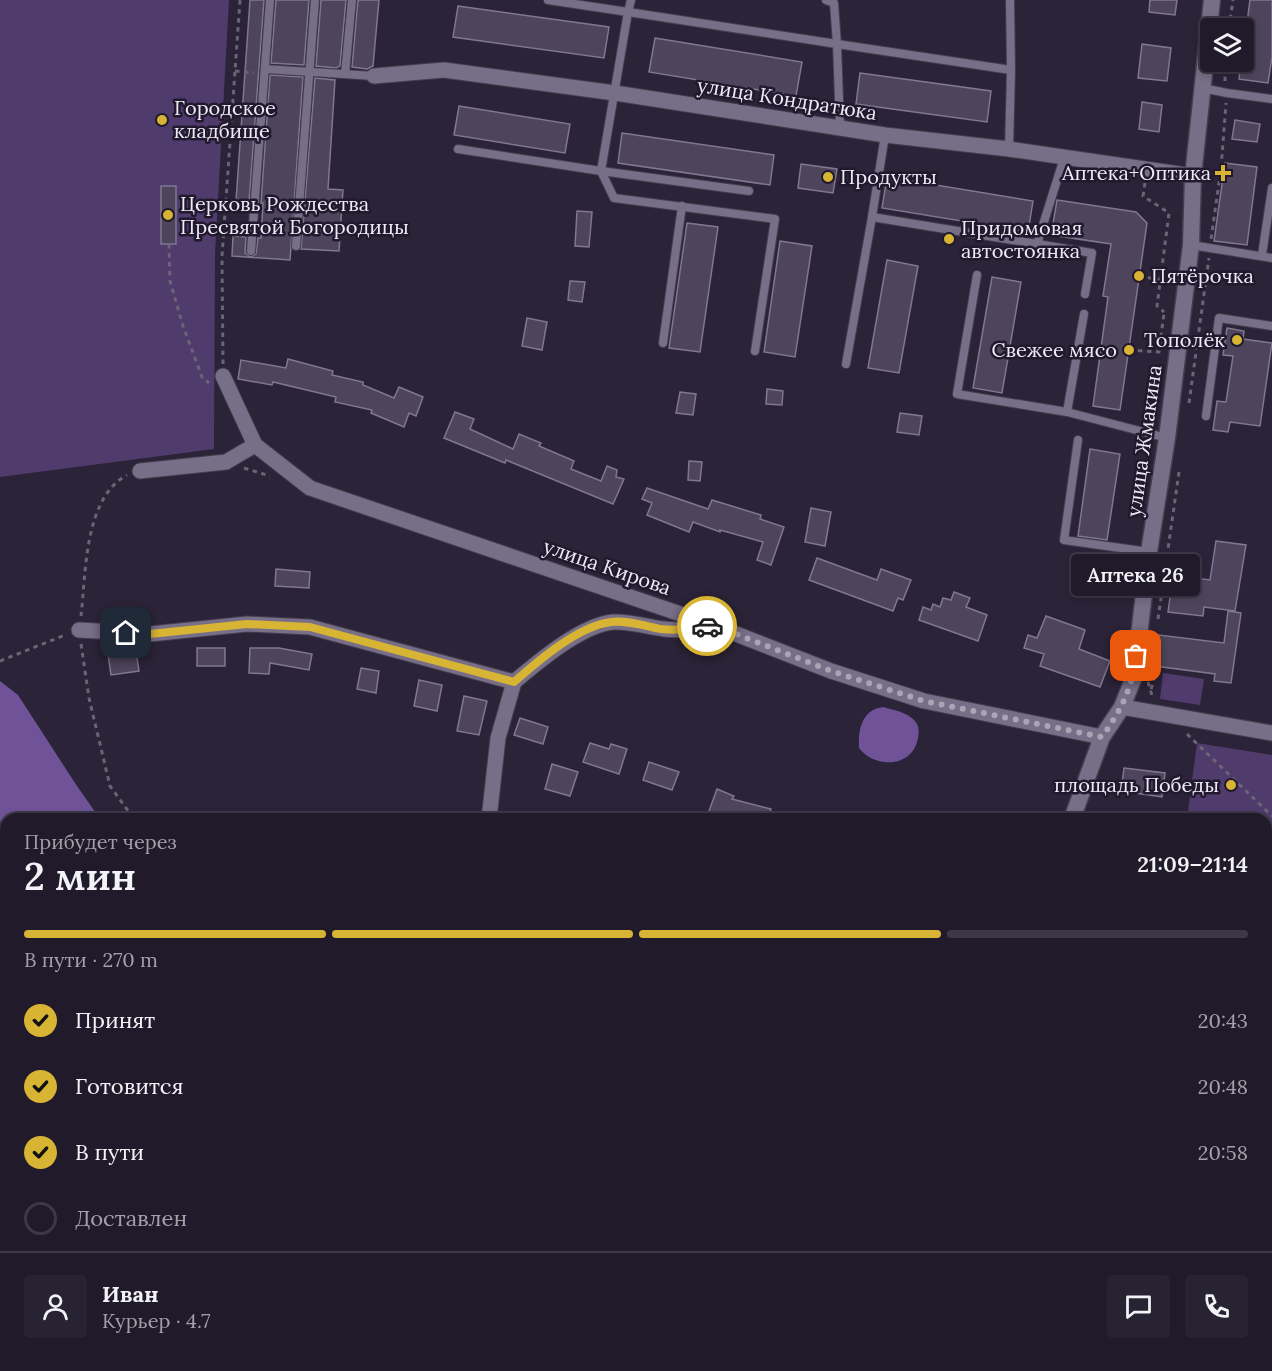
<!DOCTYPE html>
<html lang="ru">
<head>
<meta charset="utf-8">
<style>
	:root { --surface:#201a2a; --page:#282332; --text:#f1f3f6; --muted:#a2a1a8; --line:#3d3847; --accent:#d8b434 }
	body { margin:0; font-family:Lora,serif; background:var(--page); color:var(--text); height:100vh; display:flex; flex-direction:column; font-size:22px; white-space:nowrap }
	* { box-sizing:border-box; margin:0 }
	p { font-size:20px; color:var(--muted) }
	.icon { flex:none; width:33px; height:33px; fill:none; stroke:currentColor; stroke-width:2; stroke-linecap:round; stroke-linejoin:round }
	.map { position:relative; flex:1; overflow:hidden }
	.drawer { position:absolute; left:0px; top:813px; width:1272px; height:558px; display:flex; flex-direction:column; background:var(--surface); border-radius:18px 18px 0 0; box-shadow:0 3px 9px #0003,0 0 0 2px var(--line) }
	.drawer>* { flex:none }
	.fabs { position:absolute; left:1200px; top:18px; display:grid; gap:12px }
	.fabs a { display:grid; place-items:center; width:54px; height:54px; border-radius:6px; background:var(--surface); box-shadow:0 3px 9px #0003,0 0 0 2px var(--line); font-size:30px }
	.pin { position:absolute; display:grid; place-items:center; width:51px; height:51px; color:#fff; margin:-26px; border-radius:12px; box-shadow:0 3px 9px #0006 }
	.courier { position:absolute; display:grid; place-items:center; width:60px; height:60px; margin:-30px; border:4px solid #d8b434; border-radius:50%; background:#fff; color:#222; box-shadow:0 2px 8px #0007 }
	.bubble { position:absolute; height:42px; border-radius:6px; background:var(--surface); box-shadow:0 3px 9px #0003,0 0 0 2px var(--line); font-size:20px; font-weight:600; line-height:42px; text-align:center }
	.headline em { font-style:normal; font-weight:600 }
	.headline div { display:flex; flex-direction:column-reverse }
	.headline { display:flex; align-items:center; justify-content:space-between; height:102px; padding:0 24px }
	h1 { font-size:39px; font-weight:600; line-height:45px }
	.bar { display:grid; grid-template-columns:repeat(4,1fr); gap:9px 6px; align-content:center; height:72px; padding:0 24px }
	.bar i { height:8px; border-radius:4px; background:var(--line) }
	.bar .on { background:var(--accent) }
	.bar p { grid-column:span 4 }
	.line { display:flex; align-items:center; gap:15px; padding:0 24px; border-top:2px solid var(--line) }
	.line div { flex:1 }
	.round { display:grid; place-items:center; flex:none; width:63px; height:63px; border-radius:6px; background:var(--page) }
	ol { padding:0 24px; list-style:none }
	li { display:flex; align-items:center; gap:18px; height:66px }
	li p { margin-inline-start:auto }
	li .icon { padding:6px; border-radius:50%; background:var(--accent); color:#111; stroke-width:4 }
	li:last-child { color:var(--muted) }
	li i { width:33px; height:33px; border:3px solid var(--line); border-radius:50% }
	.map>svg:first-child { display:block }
</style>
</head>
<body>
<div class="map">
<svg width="1272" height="1371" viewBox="0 0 1272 1371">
	<rect width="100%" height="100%" fill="#2b2338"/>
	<!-- green -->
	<g fill="#503b6d">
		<path d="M0,0h229l-14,254 -1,195 -214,28z"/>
		<path d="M1163,673l41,6 -4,26 -40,-6z"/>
		<path d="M1197,743l75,12v129l-6,-1v-64h-79z"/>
	</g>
	<!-- water -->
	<g fill="#6f5297">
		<path d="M0,681l18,14 57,88 25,36h-94v275l-6,-9z"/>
		<path d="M883,707c11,3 28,6 34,17 2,4 2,9 1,14 -5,30 -43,31 -59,10 -1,-19 3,-38 24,-41z"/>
		<path d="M23,1365h289l1,6h-301z"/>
	</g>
	<!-- building -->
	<g fill="#4e455c" stroke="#807790" stroke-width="1.5">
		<path d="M250,0h14l-15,202 -13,-1z"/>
		<path d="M276,0h33l-5,65 -33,-2z"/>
		<path d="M321,0h25l-6,66 -4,2 -20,-2z"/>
		<path d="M358,0h21l-6,66 -6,3 -15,-2z"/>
		<path d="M1150,0h27l-2,15 -26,-3z"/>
		<path d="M1250,0h22v57l-4,26 -29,-4 2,-17h3v-16z"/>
		<path d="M458,6l151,21 -5,31 -151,-21z"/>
		<path d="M655,38l147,24 -6,34 -147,-24z"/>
		<path d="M1142,44l29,4 -4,33 -29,-3z"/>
		<path d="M860,73l131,18 -4,31 -131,-18z"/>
		<path d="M270,75l33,2 -13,183 -58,-4 1,-20 13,1 -1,16 6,4 5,-3 2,-16h3l2,-35h-2z"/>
		<path d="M315,78l20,2 -7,109 15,1 -4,61 -38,-2z"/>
		<path d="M1142,102l20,3 -3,27 -20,-3z"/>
		<path d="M459,106l111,18 -5,29 -111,-18z"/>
		<path d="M1235,120l25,4 -3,18 -25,-3z"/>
		<path d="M622,133l152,22 -4,30 -152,-22z"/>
		<path d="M1225,163l32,4 -10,78 -33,-4z"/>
		<path d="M801,164l36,5 -4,24 -35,-5z"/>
		<path d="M887,177l146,24 -5,31 -146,-24z"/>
		<rect x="161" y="186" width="15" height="58"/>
		<path d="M1057,200l79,12 11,11 -27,187 -27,-4 15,-109 -5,-1 8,-52 -60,-9z"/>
		<path d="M577,211l15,1 -3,35 -14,-1z"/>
		<path d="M687,223l31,4 -18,125 -31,-4z"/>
		<path d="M780,241l32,5 -17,111 -31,-5z"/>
		<path d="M887,260l31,6 -19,107 -31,-5z"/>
		<path d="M992,277l29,5 -19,111 -29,-5z"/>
		<path d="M570,281l15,1 -3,20 -14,-2z"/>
		<path d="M527,318l20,4 -5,28 -20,-4z"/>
		<path d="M1227,328l17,3 -1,8 29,4 -12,83 -30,-4 -2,10 -15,-2 4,-29 9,1 7,-46 -10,-1z"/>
		<path d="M288,359l45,12 -1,4 31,7v3l31,13 5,-11 24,10 -7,19 -7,-3 -5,14 -33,-14 1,-3 -37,-8 1,-5 -63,-15 -1,3 -34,-6 3,-19 45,8z"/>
		<path d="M767,389l16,2 -1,14 -16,-1z"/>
		<path d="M680,392l16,2 -3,21 -17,-2z"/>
		<path d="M455,412l19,7 -4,10 43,20 6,-15 22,9 -2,3 35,15 -3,8 30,12 6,-15 10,4 -1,7 8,2 -11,25 -107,-44 -1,3 -61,-25z"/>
		<path d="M900,413l22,3 -3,19 -22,-3z"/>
		<path d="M1090,449l30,5 -13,86 -29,-4z"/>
		<path d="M689,461l13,1 -2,19 -12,-1z"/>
		<path d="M647,488l61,21 4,-9 49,15 -1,4 24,8 -13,38 -14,-5 6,-18 -43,-12v2l-27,-10 -4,10 -42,-17 5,-12 -10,-4z"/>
		<path d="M811,508l20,4 -6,34 -20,-4z"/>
		<path d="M1216,541l30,4 -11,66 -31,-4 -1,9 -35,-4 5,-37 37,5z"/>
		<path d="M817,558l60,22 4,-11 30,11 -8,20 -5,-2 -5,13 -84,-31z"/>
		<path d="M276,569l34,3 -1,16 -34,-2z"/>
		<path d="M954,592l16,6 -4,9 21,8 -9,26 -59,-21 4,-13 8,3 2,-6 7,3 3,-9 8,2z"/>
		<path d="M1228,611l13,2 -10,70 -17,-2 1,-7 -60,-8 4,-31 65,8z"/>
		<path d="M1046,616l39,14 -6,19 31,12 -10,26 -60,-21 4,-12 -20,-6 4,-13 9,3z"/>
		<rect x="197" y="648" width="28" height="18"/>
		<path d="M250,648h29l33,6 -3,16 -39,-7 -1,11 -20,-1z"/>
		<path d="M136,651l3,20 -28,4 -3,-20z"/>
		<path d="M361,668l18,3 -3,22 -19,-4z"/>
		<path d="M419,680l23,5 -5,26 -23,-5z"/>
		<path d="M464,696l23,5 -8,34 -22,-4z"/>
		<path d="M520,718l28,9 -5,17 -29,-9z"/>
		<path d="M590,743l19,6 2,-5 16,5 -8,25 -36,-12z"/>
		<path d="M649,762l30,10 -7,18 -29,-10z"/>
		<path d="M552,764l26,8 -8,24 -25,-7z"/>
		<path d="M1124,768l41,5 -3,24 -41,-6z"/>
		<path d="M717,789l17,7 -2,3 39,10 -3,10h-36l-23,-8z"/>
	</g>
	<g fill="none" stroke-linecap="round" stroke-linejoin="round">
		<!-- service casing -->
		<g stroke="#443d4f" stroke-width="10">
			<g id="service">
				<path d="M548,0l80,12 -27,159 148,20"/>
				<path d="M631,0l-3,12 209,32 -3,-41 -8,-3"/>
				<path d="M265,69l109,7"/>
				<path d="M345,74l7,-74"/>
				<path d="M1202,88l25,5 45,6"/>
				<path d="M840,128l-3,-84 174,26"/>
				<path d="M885,135l-13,82 165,27"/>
				<path d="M458,149l143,22 13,27 161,21 -20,132"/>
				<path d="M1009,149l2,-79 -1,-70"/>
				<path d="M1064,158l-27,86 55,9 -7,41"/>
				<path d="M1191,245l81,13"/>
				<path d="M296,246l19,-246"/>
				<path d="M251,251l19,-251"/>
				<path d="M1262,255l10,-67"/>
				<path d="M977,275l-20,119 110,18 100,26"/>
				<path d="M663,343l19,-137"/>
				<path d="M846,364l26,-147"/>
				<path d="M1067,412l17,-98"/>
				<path d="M1206,416l13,-98 53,8"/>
				<path d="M1078,440l-14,100 85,12"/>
				<path d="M781,1371l1,-6"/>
				<path d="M953,1371v-6"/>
			</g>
		</g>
		<!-- minor casing -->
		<g stroke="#443d4f" stroke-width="17">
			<g id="minor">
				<path d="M374,76l70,-6 171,23 270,42 124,14 184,27"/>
				<path d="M223,376l32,69 55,43 403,137 118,46 93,30 178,36"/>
				<path d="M140,471l86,-9 29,-17"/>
				<path d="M79,630l71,4 97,-10 63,3 204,55"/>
				<path d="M514,682c24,-20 67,-57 99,-60 17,-1 34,5 51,7 15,2 30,0 46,-3"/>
				<path d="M1122,707l150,26"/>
				<path d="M489,819l9,-81 16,-56"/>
				<path d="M1127,1365l3,6"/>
				<path d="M474,1371l2,-6"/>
			</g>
		</g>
		<!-- tertiary casing -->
		<g stroke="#443d4f" stroke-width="19">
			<g id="tertiary">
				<path d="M1072,819l30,-82 20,-30 12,-30 15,-125 18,-114 24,-193 2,-69 19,-176"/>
				<path d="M1266,926l6,1"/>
			</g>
		</g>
		<!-- path -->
		<g stroke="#6b6477" stroke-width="3" stroke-dasharray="4.5 4.5" stroke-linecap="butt">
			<path d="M1229,28l4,-28"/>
			<path d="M235,71l19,2"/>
			<path d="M1225,81v-19"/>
			<path d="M1145,183l-2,13 26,17 -12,93 7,6"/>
			<path d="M1211,239l10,-70 5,-66"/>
			<path d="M169,244l1,37 13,45 19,51 7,6"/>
			<path d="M1139,276l22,4"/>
			<path d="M1129,350l30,2 5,-39"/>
			<path d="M223,364l-1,-108 18,-256"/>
			<path d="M1189,403l20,-145"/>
			<path d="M244,468l26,8"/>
			<path d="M81,616c5,-43 3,-118 46,-141"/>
			<path d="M1158,619l21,-147"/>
			<path d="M81,644l8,54 21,88 24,33"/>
			<path d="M0,661l65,-26"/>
			<path d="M1148,682l5,17"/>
			<path d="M1151,689l6,-19 4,-3"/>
			<path d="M1187,734l85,82"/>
			<path d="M1266,1211l6,1"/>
			<path d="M1266,1342l6,1"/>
			<path d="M860,1365v3l84,3"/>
		</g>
		<!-- service -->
		<use href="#service" stroke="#776e87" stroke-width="8"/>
		<!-- minor -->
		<use href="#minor" stroke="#776e87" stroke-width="15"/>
		<!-- tertiary -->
		<use href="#tertiary" stroke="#776e87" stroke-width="16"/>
	</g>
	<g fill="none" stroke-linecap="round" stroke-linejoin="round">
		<!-- done -->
		<path stroke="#aaa4b4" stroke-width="6" stroke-dasharray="0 10.8" d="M707,626l6,-1 118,46 93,30 178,36c19,-27 30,-48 34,-81"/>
		<!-- route -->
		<path stroke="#d8b434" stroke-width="8" d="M126,633l24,1 97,-10 63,3 204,55c24,-21 64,-56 97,-60 16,-2 34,4 50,7 16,2 31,0 46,-3"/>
	</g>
	<!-- markers -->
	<g fill="#d8b434" stroke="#21192d" stroke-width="2">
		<circle cx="162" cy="120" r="6"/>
		<path d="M1220 164h6v6h6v6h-6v6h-6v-6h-6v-6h6z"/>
		<circle cx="828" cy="177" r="6"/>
		<circle cx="168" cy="215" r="6"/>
		<circle cx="949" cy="239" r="6"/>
		<circle cx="1139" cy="276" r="6"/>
		<circle cx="1237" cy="340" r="6"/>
		<circle cx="1129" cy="350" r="6"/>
		<circle cx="1231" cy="785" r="6"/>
	</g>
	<g text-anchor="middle" stroke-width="5" stroke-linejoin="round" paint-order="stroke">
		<!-- street labels -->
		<g font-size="20" fill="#eee9f7" stroke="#21192d">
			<text transform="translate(787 99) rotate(9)" y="7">улица Кондратюка</text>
			<text transform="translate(1144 441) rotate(-82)" y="7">улица Жмакина</text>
			<text transform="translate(607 567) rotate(19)" y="7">улица Кирова</text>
		</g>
		<!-- poi labels -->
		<g font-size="20" fill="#eee9f7" stroke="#21192d" text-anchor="start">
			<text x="174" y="115">Городское<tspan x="174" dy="23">кладбище</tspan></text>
			<text x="1211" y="180" text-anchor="end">Аптека+Оптика</text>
			<text x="840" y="184">Продукты</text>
			<text x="180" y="211">Церковь Рождества<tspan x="180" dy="23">Пресвятой Богородицы</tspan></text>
			<text x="961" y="235">Придомовая<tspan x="961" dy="23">автостоянка</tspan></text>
			<text x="1151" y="283">Пятёрочка</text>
			<text x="1225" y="347" text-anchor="end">Тополёк</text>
			<text x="1117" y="357" text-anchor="end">Свежее мясо</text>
			<text x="1219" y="792" text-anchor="end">площадь Победы</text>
		</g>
	</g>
</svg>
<div class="fabs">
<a><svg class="icon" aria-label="layers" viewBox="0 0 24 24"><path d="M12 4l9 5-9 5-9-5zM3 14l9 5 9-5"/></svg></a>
</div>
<div class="pin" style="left:1136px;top:656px;background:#ea580c"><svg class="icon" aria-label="bag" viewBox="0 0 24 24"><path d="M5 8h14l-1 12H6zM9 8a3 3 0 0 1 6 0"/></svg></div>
<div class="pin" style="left:126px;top:633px;background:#1f2937"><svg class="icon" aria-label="home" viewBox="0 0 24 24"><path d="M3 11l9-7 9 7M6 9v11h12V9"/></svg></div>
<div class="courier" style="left:707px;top:626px"><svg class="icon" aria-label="car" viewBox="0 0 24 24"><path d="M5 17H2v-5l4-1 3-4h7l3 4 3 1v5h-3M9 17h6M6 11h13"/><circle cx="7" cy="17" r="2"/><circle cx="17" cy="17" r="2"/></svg></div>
<div class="bubble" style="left:1071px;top:554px;width:129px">Аптека 26</div>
<section class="drawer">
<div class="headline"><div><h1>2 мин</h1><p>Прибудет через</p></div><em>21:09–21:14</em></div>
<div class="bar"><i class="on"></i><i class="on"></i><i class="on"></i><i></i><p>В пути · 270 m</p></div>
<ol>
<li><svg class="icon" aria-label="check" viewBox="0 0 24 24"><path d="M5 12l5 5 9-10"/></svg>Принят<p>20:43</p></li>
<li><svg class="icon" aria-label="check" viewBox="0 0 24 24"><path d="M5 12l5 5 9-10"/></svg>Готовится<p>20:48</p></li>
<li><svg class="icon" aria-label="check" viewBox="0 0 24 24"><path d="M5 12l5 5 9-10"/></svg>В пути<p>20:58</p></li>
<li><i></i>Доставлен</li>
</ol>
<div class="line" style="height:108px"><a class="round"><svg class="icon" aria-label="person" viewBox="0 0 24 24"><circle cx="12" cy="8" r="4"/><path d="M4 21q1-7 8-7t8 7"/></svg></a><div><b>Иван</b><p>Курьер · 4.7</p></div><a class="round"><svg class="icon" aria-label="chat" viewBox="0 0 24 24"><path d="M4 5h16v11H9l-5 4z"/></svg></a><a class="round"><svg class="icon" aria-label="phone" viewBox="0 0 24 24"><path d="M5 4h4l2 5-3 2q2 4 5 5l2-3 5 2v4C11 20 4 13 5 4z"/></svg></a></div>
</section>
</div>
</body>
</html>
